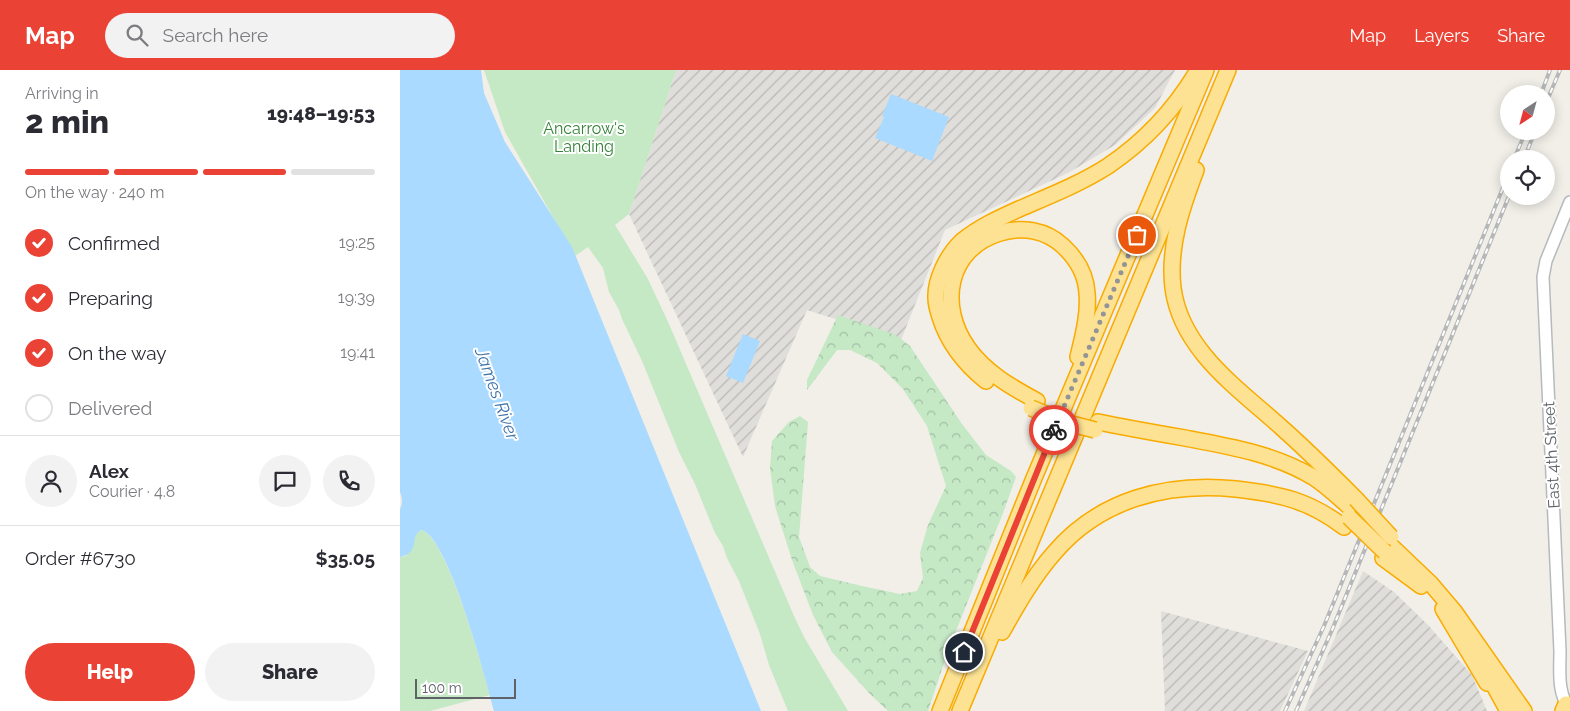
<!DOCTYPE html>
<html lang="en">
<head>
<meta charset="utf-8">
<style>
	:root { --surface:#fff; --page:#f2f2f3; --text:#2b2b33; --muted:#7c7c81; --line:#e1e1e2; --accent:#ea4335 }
	body { margin:0; font-family:Raleway,sans-serif; background:var(--page); color:var(--text); height:100vh; display:flex; flex-direction:column; font-size:19px; white-space:nowrap }
	* { box-sizing:border-box; margin:0 }
	p { font-size:16px; color:var(--muted) }
	.icon { flex:none; width:28px; height:28px; fill:none; stroke:currentColor; stroke-width:2; stroke-linecap:round; stroke-linejoin:round }
	.map { position:relative; flex:1; overflow:hidden }
	.details { display:flex; flex-direction:column; background:var(--surface); width:400px }
	.details>* { flex:none }
	.needle { width:32px; rotate:216deg }
	.tools { position:absolute; left:1100px; top:15px; display:grid; gap:10px }
	.tools a { display:grid; place-items:center; width:55px; height:55px; border-radius:50%; background:var(--surface); box-shadow:0 2px 12px #0003; font-size:25px }
	.scale { position:absolute; left:15px; bottom:12px; width:101px; box-sizing:border-box; padding-left:5px; border:2px solid #5f6368; border-top:0; font-size:14px; line-height:18px; white-space:nowrap; color:#5f6368; -webkit-text-stroke:4px #fff; paint-order:stroke }
	.pin { position:absolute; display:grid; place-items:center; width:42px; height:42px; color:#fff; margin:-21px; border:2px solid #fff; border-radius:50%; box-shadow:0 1px 5px #0007 }
	.courier { position:absolute; display:grid; place-items:center; width:50px; height:50px; margin:-25px; border:4px solid #ea4335; border-radius:50%; background:#fff; color:#222; box-shadow:0 1px 6px #0007 }
	.head em { font-style:normal; font-weight:800 }
	.head div { display:flex; flex-direction:column-reverse }
	.head { display:flex; align-items:center; justify-content:space-between; height:85px; padding:0 25px }
	h1 { font-size:32px; font-weight:800; line-height:38px }
	.bar { display:grid; grid-template-columns:repeat(4,1fr); gap:8px 5px; align-content:center; height:60px; padding:0 25px }
	.bar i { height:6px; border-radius:4px; background:var(--line) }
	.bar .active { background:var(--accent) }
	.bar p { grid-column:span 4 }
	.line { display:flex; align-items:center; gap:12px; padding:0 25px; border-top:1px solid var(--line) }
	.line div { flex:1 }
	.round { display:grid; place-items:center; flex:none; width:52px; height:52px; border-radius:26px; background:var(--page) }
	ol { padding:0 25px; list-style:none }
	li { display:flex; align-items:center; gap:15px; height:55px }
	li p { margin-inline-start:auto }
	li .icon { padding:5px; border-radius:50%; background:var(--accent); color:#fff; stroke-width:4 }
	li:last-child { color:var(--muted) }
	li i { width:28px; height:28px; border:2px solid var(--line); border-radius:50% }
	.cta { display:flex; gap:10px; margin-top:auto; padding:10px 25px }
	.cta a { flex:1; height:58px; border-radius:30px; background:var(--accent); color:#fff; font-size:20px; font-weight:800; line-height:58px; text-align:center }
	.cta a+a { background:var(--page); color:var(--text) }
	header { display:flex; align-items:center; gap:30px; box-sizing:border-box; height:70px; padding:0 25px; background:var(--accent); color:#fff }
	header strong { font-size:24px }
	nav { display:flex; gap:28px; margin-inline-start:auto; font-size:18px }
	.search { width:350px; height:45px; background:var(--page); display:flex; align-items:center; gap:12px; box-sizing:border-box; padding:0 18px; border-radius:28px; color:var(--muted); font-size:19px }
	main { display:flex; flex:1; min-height:0 }
	.map>svg:first-child { display:block }
</style>
</head>
<body>
<header>
<strong>Map</strong>
<div class="search"><svg class="icon" aria-label="search" viewBox="0 0 24 24"><circle cx="10" cy="10" r="6"/><path d="M15 15l6 6"/></svg>Search here</div>
<nav><a>Map</a><a>Layers</a><a>Share</a></nav>
</header>
<main>
<section class="details">
<div class="head"><div><h1>2 min</h1><p>Arriving in</p></div><em>19:48–19:53</em></div>
<div class="bar"><i class="active"></i><i class="active"></i><i class="active"></i><i></i><p>On the way · 240 m</p></div>
<ol>
<li><svg class="icon" aria-label="check" viewBox="0 0 24 24"><path d="M5 12l5 5 9-10"/></svg>Confirmed<p>19:25</p></li>
<li><svg class="icon" aria-label="check" viewBox="0 0 24 24"><path d="M5 12l5 5 9-10"/></svg>Preparing<p>19:39</p></li>
<li><svg class="icon" aria-label="check" viewBox="0 0 24 24"><path d="M5 12l5 5 9-10"/></svg>On the way<p>19:41</p></li>
<li><i></i>Delivered</li>
</ol>
<div class="line" style="height:90px"><a class="round"><svg class="icon" aria-label="person" viewBox="0 0 24 24"><circle cx="12" cy="8" r="4"/><path d="M4 21q1-7 8-7t8 7"/></svg></a><div><b>Alex</b><p>Courier · 4.8</p></div><a class="round"><svg class="icon" aria-label="chat" viewBox="0 0 24 24"><path d="M4 5h16v11H9l-5 4z"/></svg></a><a class="round"><svg class="icon" aria-label="phone" viewBox="0 0 24 24"><path d="M5 4h4l2 5-3 2q2 4 5 5l2-3 5 2v4C11 20 4 13 5 4z"/></svg></a></div>
<div class="line" style="height:65px"><div>Order #6730</div><b>$35.05</b></div>
<div class="cta"><a>Help</a><a>Share</a></div>
</section>
<div class="map">
<svg width="1170" height="641" viewBox="0 0 1170 641">
	<defs>
		<pattern id="industrial-furrows" width="10" height="10" patternUnits="userSpaceOnUse" patternTransform="scale(1.25)"><rect width="10" height="10" fill="#e0deda"/><path d="M-1 1l2-2M0 10L10 0M9 11l2-2" fill="none" stroke="#b9b8b5"/></pattern>
		<pattern id="forest-crowns" width="20" height="18" patternUnits="userSpaceOnUse" patternTransform="scale(1.25)"><rect width="20" height="18" fill="#c5e8c5"/><path d="M2 6a3 3 0 1 1 6 0M12 15a3 3 0 1 1 6 0" fill="none" stroke="#a3c0a4"/></pattern>
	</defs>
	<rect width="100%" height="100%" fill="#f1efe8"/>
	<!-- industrial -->
	<g fill="url(#industrial-furrows)">
		<path d="M276,0h499l-20,38 -40,37 -47,28 -123,57 -44,110 -94,-30 -64,147 -114,-243z"/>
		<path d="M963,501l31,21 34,33 44,50 15,36h-183z"/>
		<path d="M761,541l147,40 -28,60h-115z"/>
	</g>
	<!-- forest -->
	<path fill="url(#forest-crowns)" d="M438,245l58,20 14,11 52,78 24,31 25,16 5,6 -13,36 -55,138 -20,60h-40l-19,-18 -37,-41 -19,-37 -21,-55 -17,-54 -5,-38 2,-27 17,-19 11,-6 8,6 -9,115 11,30 10,9 42,10 38,8 17,-3 6,-13 -3,-25 8,-28 18,-39 -19,-60 -24,-37 -26,-26 -27,-13h-13l-30,40v-10z"/>
	<!-- park -->
	<g fill="#c5e8c5">
		<path d="M84,0h192l-47,144 -14,11 33,54 21,45 125,292 10,21 44,74h-60l-19,-46 -9,-31 -21,-53 -12,-23 -4,-12 -8,-13 -20,-49 -16,-32 -37,-91 -20,-42 -3,-9 -10,-18 -6,-24 -15,-21 -13,9 -70,-124z"/>
		<path d="M22,460c25,9 60,136 68,165l-60,16h-30v-154l6,-1c4,-9 7,-23 16,-26z"/>
	</g>
	<!-- water -->
	<g fill="#aadaff">
		<path d="M0,0h81l3,23 21,49 67,105 189,464h-267c-8,-31 -45,-172 -72,-181 -14,5 0,22 -22,27v-48c3,-6 2,-11 0,-17z"/>
		<path d="M491,24l58,23 -17,44 -57,-23 9,-21 -2,-1z"/>
		<path d="M343,264l17,7 -17,42 -17,-7z"/>
	</g>
	<g fill="none" stroke-linecap="round" stroke-linejoin="round">
		<!-- secondary casing -->
		<g stroke="#b6babf" stroke-width="14">
			<path id="secondary" d="M1170,640c-13,-18 -10,-38 -10,-59l-17,-374 3,-16 24,-59"/>
		</g>
		<!-- highway casing -->
		<g stroke="#f9ab00" stroke-width="18">
			<g id="highway">
				<path d="M796,100c-14,37 -28,77 -23,118 8,62 66,101 109,140 26,23 50,47 74,71"/>
				<path d="M586,311c-21,-17 -38,-38 -46,-64 -2,-6 -4,-12 -4,-19 -1,-19 12,-44 26,-57 17,-14 37,-23 57,-32 30,-13 61,-25 89,-43 37,-25 67,-57 90,-96"/>
				<path d="M637,331c-26,-14 -52,-29 -69,-53 -30,-42 -21,-99 32,-115 22,-7 46,-3 63,13 14,13 23,29 24,47 2,21 -4,43 -9,64"/>
				<path d="M698,352c29,6 58,11 87,16 43,8 90,16 128,39 14,9 26,21 39,32"/>
				<path d="M989,474l42,40 23,27 70,100"/>
				<path d="M983,488l38,28"/>
				<path d="M1043,539l44,74"/>
				<path d="M602,562c15,-27 31,-55 52,-79 46,-54 113,-71 182,-64 44,5 72,11 108,38"/>
				<path d="M1086,601l22,40"/>
				<path d="M540,641l94,-233 172,-408"/>
				<path d="M560,641l268,-641"/>
				<path d="M1163,641l3,-7"/>
			</g>
		</g>
		<!-- secondary -->
		<use href="#secondary" stroke="#fff" stroke-width="11"/>
		<!-- highway -->
		<use href="#highway" stroke="#fde293" stroke-width="15"/>
		<!-- rail casing -->
		<g stroke="#b6b7b8" stroke-width="4">
			<g id="rail">
				<path d="M1141,24l9,-24"/>
				<path d="M1146,33l14,-33"/>
				<path d="M1114,89l12,-28"/>
				<path d="M1124,89l11,-28"/>
				<path d="M885,641l39,-85 185,-453"/>
				<path d="M896,641l36,-81 177,-434"/>
			</g>
		</g>
		<!-- rail -->
		<use href="#rail" stroke="#fff" stroke-width="2" stroke-dasharray="5.5" stroke-linecap="butt"/>
		<!-- highway-bridge casing -->
		<g stroke="#f9ab00" stroke-width="18" stroke-linecap="butt">
			<g id="highway-bridge">
				<path d="M631,338l37,15 27,7"/>
				<path d="M956,429l35,38"/>
				<path d="M949,447l36,35"/>
			</g>
		</g>
		<!-- highway-bridge -->
		<use href="#highway-bridge" stroke="#fde293" stroke-width="15"/>
	</g>
	<g fill="none" stroke-linecap="round" stroke-linejoin="round">
		<!-- done -->
		<path stroke="#929495" stroke-width="5" stroke-dasharray="0 9" d="M654,360l83,-195"/>
		<!-- route -->
		<path stroke="#ea4335" stroke-width="6" d="M564,582l90,-222"/>
	</g>
	<g text-anchor="middle" stroke-width="4" stroke-linejoin="round" paint-order="stroke">
		<!-- park labels -->
		<g font-size="16" fill="#348238" stroke="#fff">
			<text x="184" y="64">Ancarrow's<tspan x="184" dy="18">Landing</tspan></text>
		</g>
		<!-- street labels -->
		<g font-size="16" fill="#5f6368" stroke="#fff">
			<text transform="translate(1151 385) rotate(-93)" y="6">East 4th Street</text>
		</g>
		<!-- water labels -->
		<g font-size="18" font-style="italic" fill="#4174aa" stroke="#fff">
			<text transform="translate(97 324) rotate(70)" y="6">James River</text>
		</g>
	</g>
</svg>
<div class="tools">
<a><svg class="needle" viewBox="-14 -14 28 28"><path d="M0-13l5 13h-10z" fill="#e53935"/><path d="M0 13l5-13h-10z" fill="#7c7c81"/></svg></a>
<a><svg class="icon" aria-label="locate" viewBox="0 0 24 24"><circle cx="12" cy="12" r="6"/><path d="M12 2v4M12 18v4M2 12h4M18 12h4"/></svg></a>
</div>
<div class="scale">100 m</div>
<div class="pin" style="left:737px;top:165px;background:#ea580c"><svg class="icon" aria-label="bag" viewBox="0 0 24 24"><path d="M5 8h14l-1 12H6zM9 8a3 3 0 0 1 6 0"/></svg></div>
<div class="pin" style="left:564px;top:582px;background:#1f2937"><svg class="icon" aria-label="home" viewBox="0 0 24 24"><path d="M3 11l9-7 9 7M6 9v11h12V9"/></svg></div>
<div class="courier" style="left:654px;top:360px"><svg class="icon" aria-label="bike" viewBox="0 0 24 24"><circle cx="6" cy="16" r="4"/><circle cx="18" cy="16" r="4"/><path d="M6 16l4-8h5l3 8M10 8l3 8H6M13 5h3"/></svg></div>
</div>
</main>
</body>
</html>
